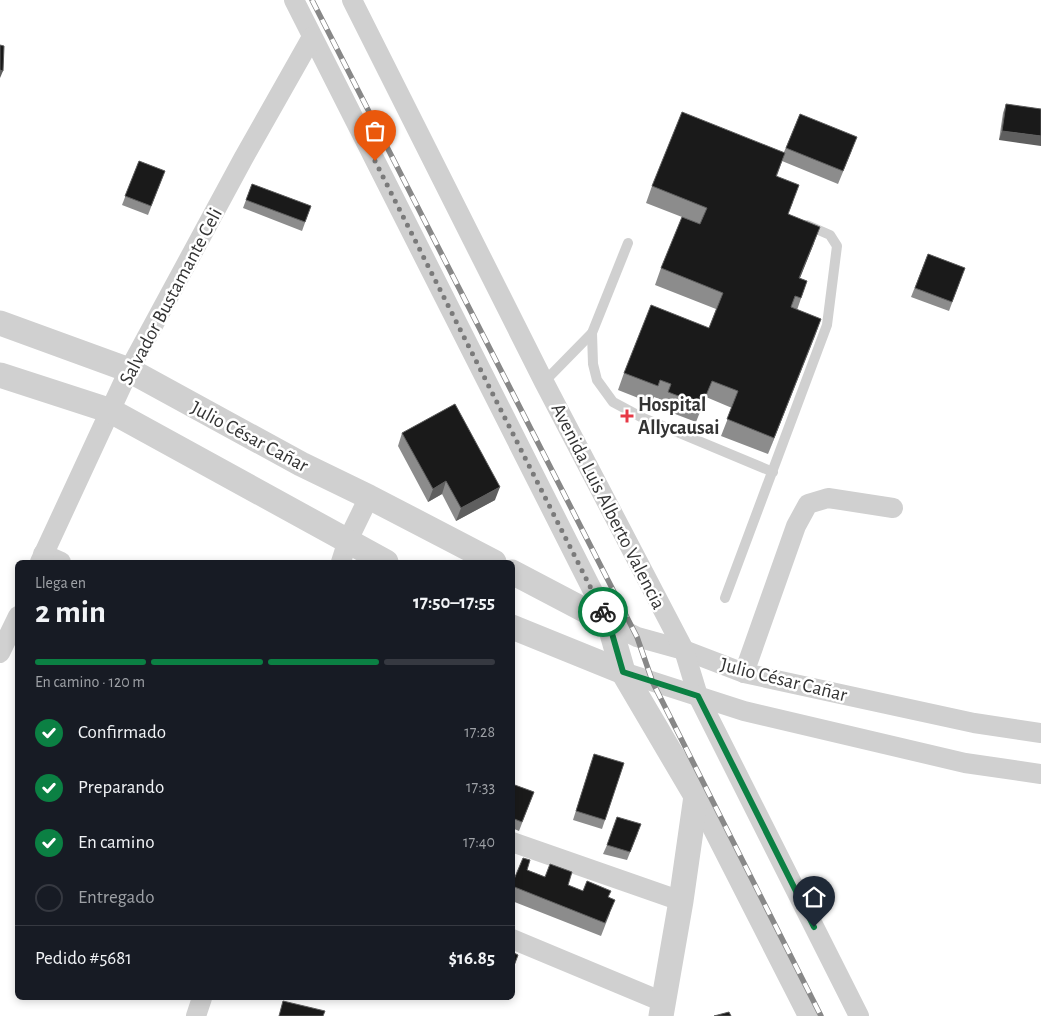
<!DOCTYPE html>
<html lang="es">
<head>
<meta charset="utf-8">
<style>
	:root { --surface:#171b24; --page:#20242c; --text:#f1f3f6; --muted:#9ea1a6; --line:#363941; --accent:#0b8043 }
	body { margin:0; font-family:"Alegreya Sans",sans-serif; background:var(--page); color:var(--text); height:100vh; display:flex; flex-direction:column; font-size:19px; white-space:nowrap }
	* { box-sizing:border-box; margin:0 }
	p { font-size:16px; color:var(--muted) }
	.icon { flex:none; width:28px; height:28px; fill:none; stroke:currentColor; stroke-width:2; stroke-linecap:round; stroke-linejoin:round }
	.map { position:relative; flex:1; overflow:hidden }
	.details { position:absolute; left:15px; top:560px; width:500px; height:440px; display:flex; flex-direction:column; background:var(--surface); border-radius:8px; box-shadow:0 2px 8px #0003 }
	.details>* { flex:none }
	.pin { position:absolute; display:grid; place-items:center; width:42px; height:42px; color:#fff; margin:-51px -21px; border-radius:50% 50% 50% 0; rotate:-45deg; box-shadow:0 0 5px #0007 }
	.pin .icon { rotate:45deg }
	.courier { position:absolute; display:grid; place-items:center; width:50px; height:50px; margin:-25px; border:4px solid #0b8043; border-radius:50%; background:#fff; color:#222; box-shadow:0 1px 6px #0007 }
	.head em { font-style:normal; font-weight:600 }
	.head div { display:flex; flex-direction:column-reverse }
	.head { display:flex; align-items:center; justify-content:space-between; height:85px; padding:0 20px }
	h1 { font-size:32px; font-weight:600; line-height:38px }
	.bar { display:grid; grid-template-columns:repeat(4,1fr); gap:8px 5px; align-content:center; height:60px; padding:0 20px }
	.bar i { height:6px; border-radius:4px; background:var(--line) }
	.bar .on { background:var(--accent) }
	.bar p { grid-column:span 4 }
	.line { display:flex; align-items:center; gap:12px; padding:0 20px; border-top:1px solid var(--line) }
	.line div { flex:1 }
	ol { padding:0 20px; list-style:none }
	li { display:flex; align-items:center; gap:15px; height:55px }
	li p { margin-inline-start:auto }
	li .icon { padding:5px; border-radius:50%; background:var(--accent); color:#fff; stroke-width:4 }
	li:last-child { color:var(--muted) }
	li i { width:28px; height:28px; border:2px solid var(--line); border-radius:50% }
	.map>svg:first-child { display:block }
</style>
</head>
<body>
<div class="map">
<svg width="1041" height="1016" viewBox="0 0 1041 1016">
	<rect width="100%" height="100%" fill="#fff"/>
	<g fill="none" stroke-linecap="round" stroke-linejoin="round">
		<!-- service -->
		<g stroke="#d0d0d0" stroke-width="10">
			<path d="M592,333l1,31 4,16 16,22 28,15 132,55"/>
			<path d="M544,382l48,-49 36,-90"/>
			<path d="M725,598l102,-273 10,-79 -7,-11 -23,-10"/>
		</g>
		<!-- minor -->
		<g stroke="#d0d0d0" stroke-width="20">
			<path d="M294,0l315,623 28,14 47,13 60,23 230,50 67,10"/>
			<path d="M352,0l192,382 140,268 14,46 161,320"/>
			<path d="M43,554l18,8"/>
			<path d="M40,562l89,-192 114,-211 69,-122"/>
			<path d="M341,562l7,-22 21,-43"/>
			<path d="M0,653l18,-37"/>
			<path d="M623,672l121,39 221,52 76,11"/>
			<path d="M744,673l52,-147 12,-22 20,-6 65,10"/>
			<path d="M696,796l112,220"/>
			<path d="M512,842l169,59"/>
			<path d="M512,939l151,63"/>
			<path d="M196,1016l6,-18"/>
		</g>
		<!-- tertiary -->
		<g stroke="#d0d0d0" stroke-width="25">
			<path d="M0,323l129,47 172,94 68,33 125,65"/>
			<path d="M0,375l111,36 275,151"/>
			<path d="M512,572l97,51 14,49 73,124 -15,105 -20,115"/>
			<path d="M512,627l111,45"/>
		</g>
		<!-- rail casing -->
		<g stroke="#888" stroke-width="5.5">
			<path id="rail" d="M312,0l325,637 16,46 168,333"/>
		</g>
		<!-- rail -->
		<use href="#rail" stroke="#fff" stroke-width="4" stroke-dasharray="11" stroke-linecap="butt"/>
	</g>
	<!-- wall -->
	<g fill="#8c8c8c">
		<path d="M1006,104l35,5 -42,31 4,-27z"/>
		<path d="M800,114l52,36 -14,34 -56,-23 -5,15 16,26 -5,12 26,29 -14,35 7,3 -10,29 24,9 -53,135 -47,-18 11,-28 -26,-11 -10,25 -34,-13 3,-8 -11,-4 -3,6 -33,-13 6,-17 85,-45 7,-19 -61,-24 6,-17 39,-44 -54,-21 6,-17 132,-34z"/>
		<path d="M139,161l26,10 -17,44 -26,-10z"/>
		<path d="M252,184l59,22 -9,25 -59,-23z"/>
		<path d="M928,254l37,14 -16,43 -38,-14z"/>
		<path d="M402,433l93,67 -39,21 -14,-27 -14,8 -30,-56z"/>
		<path d="M591,763l14,57 -3,9 -29,-9z"/>
		<path d="M512,784l22,8 -15,39 -7,-3z"/>
		<path d="M638,833l-11,27 -24,-6 4,-9z"/>
		<path d="M527,870l56,21 25,6 2,16 -9,23 -89,-35v-17z"/>
	</g>
	<!-- shaded-wall -->
	<g fill="#5f5f5f">
		<path d="M0,70l3,1 -3,7z"/>
		<path d="M1002,131l39,5v10l-42,-6z"/>
		<path d="M820,227l-6,16 -21,52 6,-17z"/>
		<path d="M821,319l-6,17 -47,118 6,-16z"/>
		<path d="M446,481l-4,13 -14,8 5,-13z"/>
		<path d="M500,487l-5,13 -39,21 5,-13z"/>
	</g>
	<!-- building -->
	<g fill="#1a1a1a" stroke="#5f5f5f">
		<path d="M0,45l4,1 -1,25 -3,-1z"/>
		<path d="M1006,104l35,5v27l-39,-5z"/>
		<path d="M682,112l103,41 -9,23 23,9 -11,29 32,13 -21,51 8,3 -6,17 -6,-2 -4,11 30,12 -47,119 -47,-19 11,-28 -26,-10 -10,24 -34,-13 3,-8 -11,-4 -2,6 -34,-13 27,-68 58,23 14,-35 -62,-25 21,-51 18,7 7,-16 -55,-22z"/>
		<path d="M800,114l57,23 -14,34 -57,-23z"/>
		<path d="M139,161l26,10 -14,35 -26,-10z"/>
		<path d="M252,184l59,22 -6,16 -59,-22z"/>
		<path d="M928,254l37,14 -13,34 -37,-14z"/>
		<path d="M455,404l45,83 -39,21 -15,-27 -13,8 -31,-56z"/>
		<path d="M594,754l30,9 -19,57 -29,-9z"/>
		<path d="M512,784l22,8 -12,30 -10,-4z"/>
		<path d="M617,817l24,7 -11,28 -23,-7z"/>
		<path d="M523,858l7,2 -3,10 18,7 5,-13 22,8 -4,13 15,6 4,-10 24,10 -3,6 7,3 -10,23 -93,-37v-2z"/>
		<path d="M512,952l6,3 -6,16z"/>
		<path d="M283,1001l42,10 -2,5h-44z"/>
		<path d="M729,1012l2,4h-17z"/>
	</g>
	<g fill="none" stroke-linecap="round" stroke-linejoin="round">
		<!-- done -->
		<path stroke="#7a7a7a" stroke-width="5" stroke-dasharray="0 9" d="M375,161l228,451"/>
		<!-- route -->
		<path stroke="#0b8043" stroke-width="6" d="M603,612l6,11 14,49 75,24 116,231"/>
	</g>
	<!-- markers -->
	<path fill="#e63946" stroke="#fff" stroke-width="2" d="M624.5 408.5h5v5h5v5h-5v5h-5v-5h-5v-5h5z"/>
	<g text-anchor="middle" stroke-width="5" stroke-linejoin="round" paint-order="stroke">
		<!-- street labels -->
		<g font-size="20" fill="#333" stroke="#fff">
			<text transform="translate(170 296) rotate(-62)" y="7">Salvador Bustamante Celi</text>
			<text transform="translate(250 436) rotate(28)" y="7">Julio César Cañar</text>
			<text transform="translate(609 506) rotate(63)" y="7">Avenida Luis Alberto Valencia</text>
			<text transform="translate(784 679) rotate(14)" y="7">Julio César Cañar</text>
		</g>
		<!-- poi labels -->
		<g font-size="20" font-weight="bold" fill="#333" stroke="#fff" text-anchor="start">
			<text x="638" y="411">Hospital<tspan x="638" dy="23">Allycausai</tspan></text>
		</g>
	</g>
</svg>
<div class="pin" style="left:375px;top:161px;background:#ea580c"><svg class="icon" aria-label="bag" viewBox="0 0 24 24"><path d="M5 8h14l-1 12H6zM9 8a3 3 0 0 1 6 0"/></svg></div>
<div class="pin" style="left:814px;top:927px;background:#1f2937"><svg class="icon" aria-label="home" viewBox="0 0 24 24"><path d="M3 11l9-7 9 7M6 9v11h12V9"/></svg></div>
<div class="courier" style="left:603px;top:612px"><svg class="icon" aria-label="bike" viewBox="0 0 24 24"><circle cx="6" cy="16" r="4"/><circle cx="18" cy="16" r="4"/><path d="M6 16l4-8h5l3 8M10 8l3 8H6M13 5h3"/></svg></div>
<section class="details">
<div class="head"><div><h1>2 min</h1><p>Llega en</p></div><em>17:50–17:55</em></div>
<div class="bar"><i class="on"></i><i class="on"></i><i class="on"></i><i></i><p>En camino · 120 m</p></div>
<ol>
<li><svg class="icon" aria-label="check" viewBox="0 0 24 24"><path d="M5 12l5 5 9-10"/></svg>Confirmado<p>17:28</p></li>
<li><svg class="icon" aria-label="check" viewBox="0 0 24 24"><path d="M5 12l5 5 9-10"/></svg>Preparando<p>17:33</p></li>
<li><svg class="icon" aria-label="check" viewBox="0 0 24 24"><path d="M5 12l5 5 9-10"/></svg>En camino<p>17:40</p></li>
<li><i></i>Entregado</li>
</ol>
<div class="line" style="height:65px"><div>Pedido #5681</div><b>$16.85</b></div>
</section>
</div>
</body>
</html>
